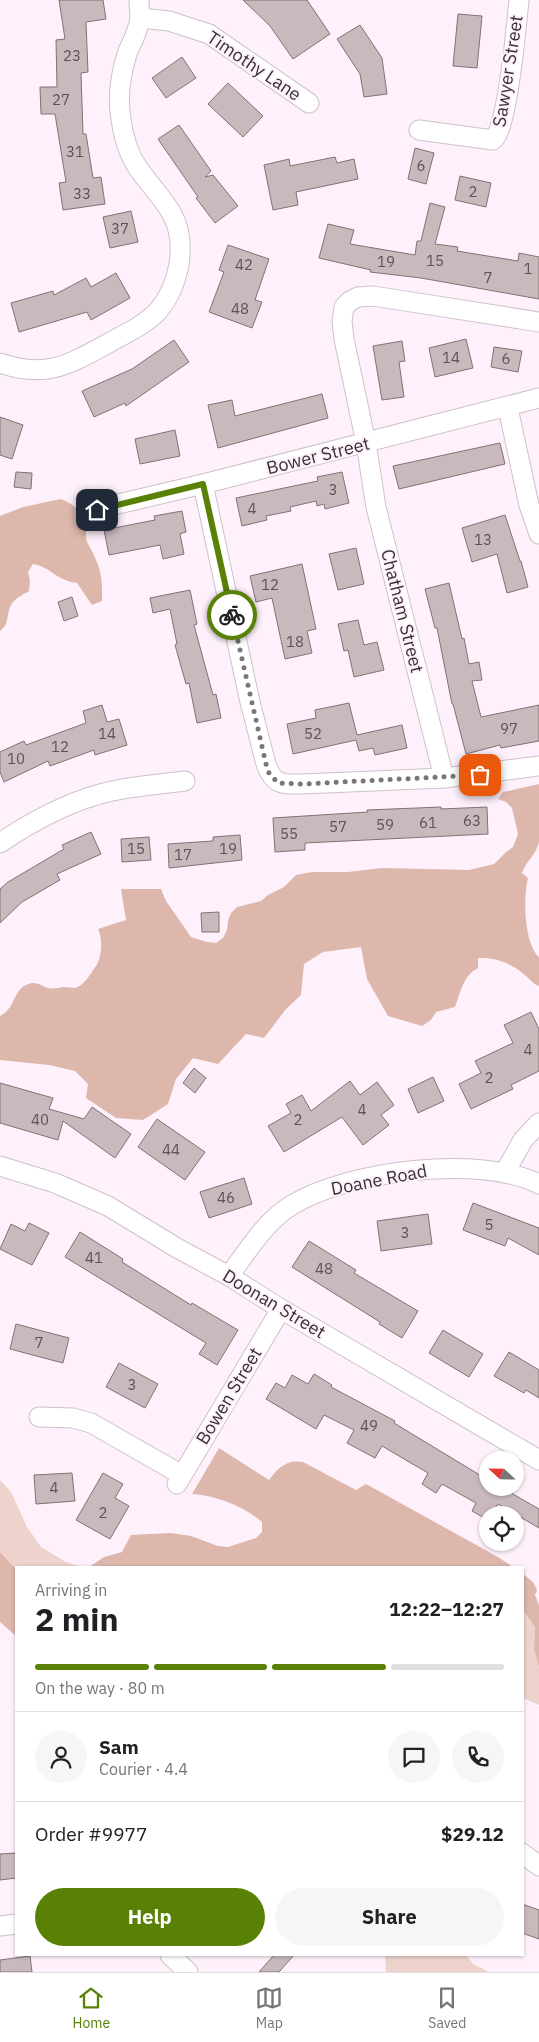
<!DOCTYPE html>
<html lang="en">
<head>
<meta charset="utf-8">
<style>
	:root { --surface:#fff; --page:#f6f6f6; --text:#202124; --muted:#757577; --line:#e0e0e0; --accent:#588106 }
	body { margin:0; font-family:"IBM Plex Sans",sans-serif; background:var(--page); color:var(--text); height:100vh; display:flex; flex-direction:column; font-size:19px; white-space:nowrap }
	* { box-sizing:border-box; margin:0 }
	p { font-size:16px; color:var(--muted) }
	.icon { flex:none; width:28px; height:28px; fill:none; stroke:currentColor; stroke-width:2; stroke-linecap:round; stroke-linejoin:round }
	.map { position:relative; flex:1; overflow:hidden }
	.panel { position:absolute; left:15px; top:1566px; width:509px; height:390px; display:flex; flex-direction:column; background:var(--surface); border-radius:0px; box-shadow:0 1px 4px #0004 }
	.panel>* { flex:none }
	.needle { width:32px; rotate:292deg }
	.buttons { position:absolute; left:479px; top:1451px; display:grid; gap:10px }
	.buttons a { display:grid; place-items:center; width:45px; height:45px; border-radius:50%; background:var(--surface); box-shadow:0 1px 4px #0004; font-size:25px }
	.pin { position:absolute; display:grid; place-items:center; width:42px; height:42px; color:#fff; margin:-21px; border-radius:10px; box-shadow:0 2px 8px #0006 }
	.courier { position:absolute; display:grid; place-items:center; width:50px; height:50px; margin:-25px; border:4px solid #588106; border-radius:50%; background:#fff; color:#222; box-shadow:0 1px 6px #0007 }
	.head em { font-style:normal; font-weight:700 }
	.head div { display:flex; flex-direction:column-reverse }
	.head { display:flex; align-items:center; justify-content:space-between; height:85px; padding:0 20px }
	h1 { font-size:32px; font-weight:700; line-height:38px }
	.bar { display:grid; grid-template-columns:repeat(4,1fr); gap:8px 5px; align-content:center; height:60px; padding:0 20px }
	.bar i { height:6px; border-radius:4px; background:var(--line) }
	.bar .active { background:var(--accent) }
	.bar p { grid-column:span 4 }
	.line { display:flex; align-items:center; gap:12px; padding:0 20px; border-top:1px solid var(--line) }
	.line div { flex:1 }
	.round { display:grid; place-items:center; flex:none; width:52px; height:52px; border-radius:26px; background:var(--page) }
	.cta { display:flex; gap:10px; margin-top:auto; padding:10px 20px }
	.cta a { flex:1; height:58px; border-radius:30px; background:var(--accent); color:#fff; font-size:20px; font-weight:700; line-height:58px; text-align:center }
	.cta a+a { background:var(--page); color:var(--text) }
	.dock { display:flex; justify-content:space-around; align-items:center; height:70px; border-top:1px solid var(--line); background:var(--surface); font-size:14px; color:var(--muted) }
	.dock a { display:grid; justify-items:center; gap:2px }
	.dock .active { color:var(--accent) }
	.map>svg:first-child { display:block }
</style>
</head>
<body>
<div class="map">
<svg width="539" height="1972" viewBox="0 0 539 1972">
	<rect width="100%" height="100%" fill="#fef1fb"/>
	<!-- green -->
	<g fill="#eed3cc">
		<path d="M0,1480l11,12 16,35 14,20 25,15 15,5 -65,1v1l-16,-17z"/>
		<path d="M522,1611l13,16 -1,22 5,18v38l-16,-7z"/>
		<path d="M385,1955h81l7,9 16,8h-103z"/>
	</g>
	<!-- forest -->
	<g fill="#ddb7ac">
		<path d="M61,499c10,4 22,12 24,23 2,7 0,14 2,20 13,24 16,32 15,59l-10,4 -15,-22c-20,-2 -26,-16 -44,-19l-5,8 2,9 -1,10c-5,3 -13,7 -16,11 -8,10 -2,21 -13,29v-115l23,-9z"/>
		<path d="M539,784v58c-3,13 -13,19 -17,31l6,5c-5,19 -4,65 11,79v29c-6,-2 -8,-6 -13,-10 -13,-12 -30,-19 -48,-18v10c-15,8 -17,23 -23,39l-19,5 -5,8 -9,6 -34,-10 -21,-37 -6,-32 -38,5 -19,12 -3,31 -15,14 -22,29 -18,-4 -28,30 -25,-6 -17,21 -8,25 -25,16 -27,-2 -30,-20 2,-14 -13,-13 -26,-6 -49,-5v-44c15,-7 13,-25 26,-31 9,-5 14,0 22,3 4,1 11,0 15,-1 4,0 9,1 12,1 10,-3 15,-14 21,-22 6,-9 7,-27 2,-37l28,-9 -5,-31h40l5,12 25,36 16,5 9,1 7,-5 4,-8 1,-9 3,-8 6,-6 24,-6 7,-6 16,-8 12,-12 16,-3h36l34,-4 87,2 25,-6 12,-12 7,-5 5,-13 -6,-26 -6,-6 -8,-3 5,-7z"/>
		<path d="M219,1448l50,32c9,-12 17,-21 34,-18l53,28 10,-6 132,73 15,10h-424l15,-10 18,-5 9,-17 40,-2 20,3 27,10 10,1 28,-9 6,-6v-10c-17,-15 -46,-27 -70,-28z"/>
		<path d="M0,1552l16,17v67l-16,-14z"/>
		<path d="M522,1573l11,9 4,8 -2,5 4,10v62l-5,-18 1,-22 -12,-16z"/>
	</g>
	<!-- building -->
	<g fill="#c9b9bc" stroke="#817275">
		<path d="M59,0h44l3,19 -20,3 2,50 -7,1 2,61h3l7,44 8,-1 4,27 -42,6 -4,-27 7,-1 -11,-68h-14l-1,-27h17l-1,-47 9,-1z"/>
		<path d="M243,0h64l23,34 -37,25 -23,-33z"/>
		<path d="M458,14l24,2 -5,52 -24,-2z"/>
		<path d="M360,25l22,33 5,36 -23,3 -4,-23 -23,-35z"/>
		<path d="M182,57l14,21 -30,20 -14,-20z"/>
		<path d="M228,83l35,33 -20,21 -35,-33z"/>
		<path d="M179,125l32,46 -6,6 8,-2 25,31 -23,17 -19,-25 2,-1 -40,-58z"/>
		<path d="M415,148l19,5 -8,31 -18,-5z"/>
		<path d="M335,157l2,6 17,-4 4,20 -62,13 2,13 -25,5 -9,-45 25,-6 1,7z"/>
		<path d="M460,176l31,7 -5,24 -31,-7z"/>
		<path d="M430,203l15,4 -10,37 23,3 -1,4 61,10 1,-8 20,4v42l-118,-21 -51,-6 1,-2 -52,-12 9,-34 26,6 -4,14 65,11 2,-14h4z"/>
		<path d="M131,211l7,31 -28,6 -7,-31z"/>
		<path d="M228,245l41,14 -14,41 7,2 -10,26 -43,-16 15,-40 -5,-2z"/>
		<path d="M116,273l14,25 -39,22 -4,-8 -68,20 -8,-29 42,-12 1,4 32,-17 5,9z"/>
		<path d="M466,339l7,29 -38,9 -6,-29z"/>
		<path d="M174,340l15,22 -63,44 -1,-3 -31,14 -12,-26 50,-22z"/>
		<path d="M402,341l3,20 -6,1 5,35 -22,3 -9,-54z"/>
		<path d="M494,347l28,4 -4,21 -27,-5z"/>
		<path d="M322,394l6,24 -110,30 -10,-43 24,-5 3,16z"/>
		<path d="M0,417l23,8 -11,34 -12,-4z"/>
		<path d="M175,430l5,26 -40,8 -5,-25z"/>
		<path d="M500,443l5,21 -106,25 -6,-23z"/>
		<path d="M16,472l16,1 -1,16 -17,-2z"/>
		<path d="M342,472l7,31 -24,6 -1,-5 -7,2 -1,-5 -26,6 1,4 -25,5 1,4 -25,6 -6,-28 82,-17 -1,-4z"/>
		<path d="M182,511l4,21 -6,2 4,20 -21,5 -3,-14 -51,10 -5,-25 51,-10 -1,-4z"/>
		<path d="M505,515l15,46h1l7,26 -21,6 -10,-39 -25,8 -10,-34z"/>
		<path d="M356,548l8,36 -26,6 -9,-36z"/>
		<path d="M302,564l14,65 -9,2 5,22 -27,6 -13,-61 -16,4 -6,-26z"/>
		<path d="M449,583l13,56 2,-1 5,26 10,-2 3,18 -10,1 9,36 58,-12v36l-38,7 -1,-3 -34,9 -13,-50h-1l-15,-76h-2l-10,-39z"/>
		<path d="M190,590l7,34 -3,1 19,70 3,-1 5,24 -24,5 -8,-40 -3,1 -11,-39 2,-1 -7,-35 -17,4 -3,-15z"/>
		<path d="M72,597l6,19 -14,5 -6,-19z"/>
		<path d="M358,620l6,25 13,-3 7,28 -30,7 -6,-27 -4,1 -6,-27z"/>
		<path d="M349,703l8,32 45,-10 5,23 -32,7 -2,-7 -14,3 -3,-11 -63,14 -6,-30 29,-6 -1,-8z"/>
		<path d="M102,705l5,17 12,-3 8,26 -32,10 -1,-5 -44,16 -2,-5 -44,21 -4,-10v-20l24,-11 2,4 60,-22 -3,-12z"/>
		<path d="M441,807v2l46,-2 1,27 -183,9v7l-30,2 -2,-34 95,-6 -1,-2z"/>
		<path d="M91,832l10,22 -44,20 3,6 -38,22 -22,21v-34l8,-7 56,-33 -2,-4z"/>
		<path d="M240,835l2,25 -73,8 -1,-24 45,-3v-4z"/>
		<path d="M149,837l2,23 -29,2 -1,-23z"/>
		<path d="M219,912v20h-17l-1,-19z"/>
		<path d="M531,1012l8,17v42l-28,14 2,4 -42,20 -12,-25 22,-11 -6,-12 38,-18 -9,-18z"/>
		<path d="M194,1068l12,10 -11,15 -12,-10z"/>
		<path d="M433,1077l11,24 -26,12 -10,-24z"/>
		<path d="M350,1081l10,14 17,-13 17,23 -13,10 8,10 -26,20 -21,-28 -58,35 -16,-26 23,-13 -5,-9 16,-9 9,16z"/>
		<path d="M0,1083l53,15 -4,11 35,10 8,-12 39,27 -16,24 -52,-37 -5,19 -58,-17z"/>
		<path d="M157,1119l48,33 -20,28 -47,-33z"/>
		<path d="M244,1178l8,26 -43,14 -9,-26z"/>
		<path d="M473,1203l66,25v27l-31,-17 -3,8 -42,-16z"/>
		<path d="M428,1214l4,30 -51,7 -4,-30z"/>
		<path d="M29,1223l20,10 -17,32 -32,-16 11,-25 14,7z"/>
		<path d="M80,1232l43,27 -1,3 69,43 1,-2 46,27 -21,35 -18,-11 7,-11 -141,-86z"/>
		<path d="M309,1241l47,29 -2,3 64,38 -16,27 -23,-14 1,-2 -88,-55z"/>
		<path d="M16,1324l53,14 -6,25 -53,-14z"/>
		<path d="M443,1330l40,24 -14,23 -40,-24z"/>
		<path d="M509,1352l30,18v28l-13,-8 -2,3 -30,-17z"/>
		<path d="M119,1363l39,21 -13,24 -39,-21z"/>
		<path d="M314,1374l18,11 -1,2 64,34 -1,2 94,57v8h19l-1,2 33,19v19l-41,-24 -7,11h-3v5l-16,-9 4,-8 -34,-19 -6,9 -14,-9 6,-11 -46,-27 -7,12 -28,-15 7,-13 -30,-15 -8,14 -50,-30 10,-16 9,5 7,-13 16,9z"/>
		<path d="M72,1473l3,28 -39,3 -2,-29z"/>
		<path d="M103,1473l20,11 -8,14 14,8 -19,33 -34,-19z"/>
		<path d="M16,1853v25l-16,2v-26z"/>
		<path d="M522,1904l17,6v29l-17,-6z"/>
		<path d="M274,1955h20l-15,17h-20z"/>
		<path d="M30,1956l2,16h-32v-12z"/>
	</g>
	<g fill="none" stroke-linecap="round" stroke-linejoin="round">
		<!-- street casing -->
		<g stroke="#cec1cb" stroke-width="21">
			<g id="street">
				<path d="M140,18l29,3 40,13 100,69"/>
				<path d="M419,130l74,10c14,-8 24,-119 26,-140"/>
				<path d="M0,363c45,16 68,2 107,-19 17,-10 37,-18 51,-33 21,-25 30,-67 14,-97 -9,-16 -23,-30 -34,-46 -11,-16 -16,-37 -18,-57 -2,-19 2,-42 8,-60 5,-10 10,-21 12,-32 0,-6 -1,-13 -1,-19"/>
				<path d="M508,408l21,97 10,29"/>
				<path d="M203,484l47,218 16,62c8,22 16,20 36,20l142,-6 95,-12"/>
				<path d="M97,509l106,-25 336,-86"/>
				<path d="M444,778l-68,-271 -10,-64 -22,-104 -2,-18 2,-14 6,-6 8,-4 15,-1 166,26"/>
				<path d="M0,843c34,-23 71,-43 112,-52 24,-5 49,-7 73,-10"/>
				<path d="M0,1166l55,17 53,23 69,42 52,28 52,33 258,151"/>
				<path d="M505,1172l18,-32 16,-17"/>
				<path d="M229,1276c18,-24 36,-55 63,-71 56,-34 187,-51 247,-21"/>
				<path d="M39,1417l34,1 18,5 91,52"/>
				<path d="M177,1484l104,-175"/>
				<path d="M522,1853l17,13"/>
				<path d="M0,1926l16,-2"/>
				<path d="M170,1955l18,17"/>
			</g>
		</g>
		<!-- street -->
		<use href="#street" stroke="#fff" stroke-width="19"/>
	</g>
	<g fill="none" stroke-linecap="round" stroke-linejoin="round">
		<!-- done -->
		<path stroke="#7c747a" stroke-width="5" stroke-dasharray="0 9" d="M232,615l34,149 3,9 9,10 24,1 178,-9"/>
		<!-- route -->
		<path stroke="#588106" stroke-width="6" d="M97,510l106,-26 29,131"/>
	</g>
	<g text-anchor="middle" stroke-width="4" stroke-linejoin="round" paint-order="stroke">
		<!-- number labels -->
		<g font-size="15" fill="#5b5357">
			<text x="72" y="61">23</text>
			<text x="61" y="105">27</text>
			<text x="75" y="157">31</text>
			<text x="421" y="171">6</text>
			<text x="473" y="197">2</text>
			<text x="82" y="199">33</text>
			<text x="120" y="234">37</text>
			<text x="435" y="266">15</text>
			<text x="386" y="267">19</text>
			<text x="244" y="270">42</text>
			<text x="528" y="274">1</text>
			<text x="488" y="283">7</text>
			<text x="240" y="314">48</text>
			<text x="451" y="363">14</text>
			<text x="506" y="364">6</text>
			<text x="333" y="495">3</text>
			<text x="252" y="514">4</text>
			<text x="483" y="545">13</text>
			<text x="270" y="590">12</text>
			<text x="295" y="647">18</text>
			<text x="509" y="734">97</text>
			<text x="107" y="739">14</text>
			<text x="313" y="739">52</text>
			<text x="60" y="752">12</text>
			<text x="16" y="764">10</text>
			<text x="472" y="826">63</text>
			<text x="428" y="828">61</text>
			<text x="385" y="830">59</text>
			<text x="338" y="832">57</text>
			<text x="289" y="839">55</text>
			<text x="136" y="854">15</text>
			<text x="228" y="854">19</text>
			<text x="183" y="860">17</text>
			<text x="528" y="1055">4</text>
			<text x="489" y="1083">2</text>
			<text x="362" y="1115">4</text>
			<text x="40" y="1125">40</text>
			<text x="298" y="1125">2</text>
			<text x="171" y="1155">44</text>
			<text x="226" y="1203">46</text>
			<text x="489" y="1230">5</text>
			<text x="405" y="1238">3</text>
			<text x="94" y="1263">41</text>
			<text x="324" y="1274">48</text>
			<text x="39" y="1348">7</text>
			<text x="132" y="1390">3</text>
			<text x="369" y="1431">49</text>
			<text x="54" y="1493">4</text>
			<text x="103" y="1518">2</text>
		</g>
		<!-- street labels -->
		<g font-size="18" fill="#363135" stroke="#fef1fb">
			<text transform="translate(254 66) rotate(34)" y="6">Timothy Lane</text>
			<text transform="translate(508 71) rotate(-81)" y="6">Sawyer Street</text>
			<text transform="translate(318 456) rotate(-14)" y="6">Bower Street</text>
			<text transform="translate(402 611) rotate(76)" y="6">Chatham Street</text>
			<text transform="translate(379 1180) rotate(-11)" y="6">Doane Road</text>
			<text transform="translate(274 1304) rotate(31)" y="6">Doonan Street</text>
			<text transform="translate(229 1396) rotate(-59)" y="6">Bowen Street</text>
		</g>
	</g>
</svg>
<div class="buttons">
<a><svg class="needle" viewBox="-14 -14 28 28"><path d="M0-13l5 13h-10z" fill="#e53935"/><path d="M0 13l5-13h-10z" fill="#757577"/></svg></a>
<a><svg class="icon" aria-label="locate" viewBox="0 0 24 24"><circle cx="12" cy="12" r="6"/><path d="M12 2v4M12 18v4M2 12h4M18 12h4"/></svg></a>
</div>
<div class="pin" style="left:480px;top:775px;background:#ea580c"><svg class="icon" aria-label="bag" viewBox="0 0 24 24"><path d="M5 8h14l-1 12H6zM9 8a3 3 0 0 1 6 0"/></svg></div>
<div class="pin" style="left:97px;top:510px;background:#1f2937"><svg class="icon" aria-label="home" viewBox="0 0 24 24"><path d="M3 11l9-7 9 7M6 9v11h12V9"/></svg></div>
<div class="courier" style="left:232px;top:615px"><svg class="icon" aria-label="bike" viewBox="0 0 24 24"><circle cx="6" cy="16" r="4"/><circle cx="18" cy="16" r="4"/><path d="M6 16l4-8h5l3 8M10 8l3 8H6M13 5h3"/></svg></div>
<section class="panel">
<div class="head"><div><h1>2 min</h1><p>Arriving in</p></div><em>12:22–12:27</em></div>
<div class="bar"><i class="active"></i><i class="active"></i><i class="active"></i><i></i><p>On the way · 80 m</p></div>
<div class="line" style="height:90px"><a class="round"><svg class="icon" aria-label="person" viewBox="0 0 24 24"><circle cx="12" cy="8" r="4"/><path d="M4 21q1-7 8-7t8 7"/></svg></a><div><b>Sam</b><p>Courier · 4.4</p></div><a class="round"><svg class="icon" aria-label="chat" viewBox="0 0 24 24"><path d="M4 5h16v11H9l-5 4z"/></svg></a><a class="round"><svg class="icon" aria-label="phone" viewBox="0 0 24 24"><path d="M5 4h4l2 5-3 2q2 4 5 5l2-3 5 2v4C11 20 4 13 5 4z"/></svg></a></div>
<div class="line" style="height:65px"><div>Order #9977</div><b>$29.12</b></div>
<div class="cta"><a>Help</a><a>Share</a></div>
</section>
</div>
<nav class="dock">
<a class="active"><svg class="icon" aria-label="home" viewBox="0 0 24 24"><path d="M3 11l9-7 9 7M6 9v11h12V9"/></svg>Home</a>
<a><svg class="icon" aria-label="map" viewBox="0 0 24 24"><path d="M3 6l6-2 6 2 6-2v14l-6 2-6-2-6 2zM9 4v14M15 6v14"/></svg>Map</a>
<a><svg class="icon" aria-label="saved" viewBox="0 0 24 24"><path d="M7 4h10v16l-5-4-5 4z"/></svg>Saved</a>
</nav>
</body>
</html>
